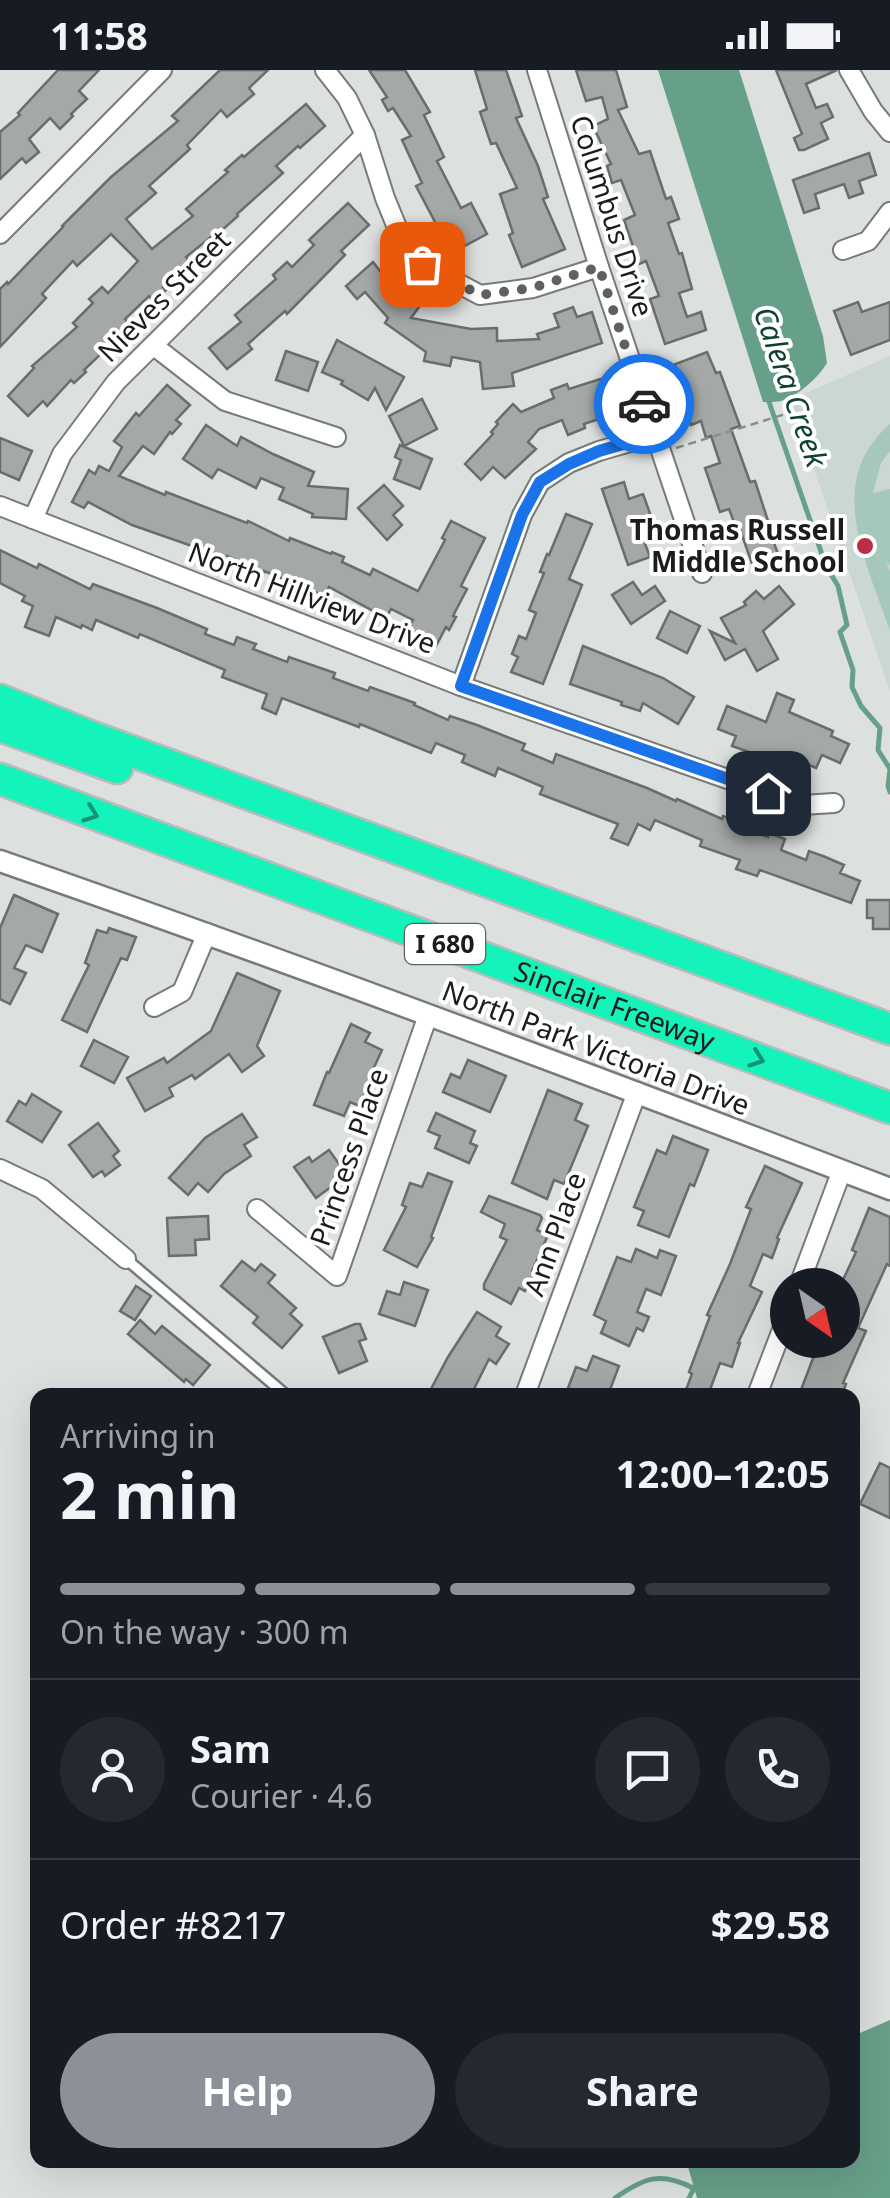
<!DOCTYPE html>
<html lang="en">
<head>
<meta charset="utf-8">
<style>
	:root { --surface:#171b24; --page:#242831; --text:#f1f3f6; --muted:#9ea1a6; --line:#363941; --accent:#8c9099 }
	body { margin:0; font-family:"Noto Sans",sans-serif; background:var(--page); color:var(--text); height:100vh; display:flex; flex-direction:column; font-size:38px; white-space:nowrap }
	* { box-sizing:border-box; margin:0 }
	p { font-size:32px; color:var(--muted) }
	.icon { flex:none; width:55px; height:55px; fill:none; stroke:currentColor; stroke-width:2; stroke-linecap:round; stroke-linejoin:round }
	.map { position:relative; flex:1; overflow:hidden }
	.panel { position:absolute; left:30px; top:1318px; width:830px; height:780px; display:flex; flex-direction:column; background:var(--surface); border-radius:20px; box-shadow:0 10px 40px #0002 }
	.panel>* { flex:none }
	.needle { width:65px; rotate:146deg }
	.fabs { position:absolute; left:770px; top:1198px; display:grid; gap:20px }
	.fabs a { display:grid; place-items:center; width:90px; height:90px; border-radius:50%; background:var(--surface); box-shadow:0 10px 40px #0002; font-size:50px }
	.pin { position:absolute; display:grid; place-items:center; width:85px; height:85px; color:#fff; margin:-42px; border-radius:20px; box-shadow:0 5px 15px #0006 }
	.courier { position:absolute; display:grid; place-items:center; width:100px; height:100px; margin:-50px; border:8px solid #1a73e8; border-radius:50%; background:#fff; color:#222; box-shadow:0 2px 12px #0007 }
	.head em { font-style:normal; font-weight:700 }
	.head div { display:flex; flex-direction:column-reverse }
	.head { display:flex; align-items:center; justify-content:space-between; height:170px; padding:0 30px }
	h1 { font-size:65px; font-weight:700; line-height:75px }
	.bar { display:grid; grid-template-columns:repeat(4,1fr); gap:15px 10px; align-content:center; height:120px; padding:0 30px }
	.bar i { height:12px; border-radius:8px; background:var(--line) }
	.bar .current { background:var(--accent) }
	.bar p { grid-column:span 4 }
	.line { display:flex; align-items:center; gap:25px; padding:0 30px; border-top:2px solid var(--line) }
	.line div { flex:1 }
	.round { display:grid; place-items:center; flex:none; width:105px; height:105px; border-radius:52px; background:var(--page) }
	.cta { display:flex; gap:20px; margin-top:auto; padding:20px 30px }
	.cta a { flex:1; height:115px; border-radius:60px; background:var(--accent); color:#fff; font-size:40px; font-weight:700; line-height:115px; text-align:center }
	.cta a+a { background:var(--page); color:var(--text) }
	.status { display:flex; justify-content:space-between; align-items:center; height:70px; padding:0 50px; background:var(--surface); direction:ltr }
	.status svg { height:28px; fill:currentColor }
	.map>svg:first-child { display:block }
</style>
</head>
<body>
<div class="status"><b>11:58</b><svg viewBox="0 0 49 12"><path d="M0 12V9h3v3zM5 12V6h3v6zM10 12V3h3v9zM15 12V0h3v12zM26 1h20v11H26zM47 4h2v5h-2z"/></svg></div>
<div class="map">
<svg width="890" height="2128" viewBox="0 0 890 2128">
	<rect width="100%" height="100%" fill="#dce1df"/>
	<!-- built -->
	<path fill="#cbd8d2" d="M890,286v335l-100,-291z"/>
	<!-- green -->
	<path fill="#a6c8ba" d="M890,354v27l-9,12 -8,30 17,-4v77l-4,-6 4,12v59c-23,-69 -67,-149 0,-207z"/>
	<!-- water -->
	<g fill="#67a089">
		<path d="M658,0h81l84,266 4,27c-9,15 -29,33 -46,38 -2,1 -16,1 -18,1z"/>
		<path d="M890,1950v178h-193l-11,-38h166l1,-124z"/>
	</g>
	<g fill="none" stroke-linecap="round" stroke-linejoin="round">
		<!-- stream -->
		<g stroke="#67a089" stroke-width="5">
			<path d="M768,329l58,167 12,20 9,39 -7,7 13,38 -1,17 9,19 19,22 -2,22 12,19"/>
			<path d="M890,700l-2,16 2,6"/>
			<path d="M615,2128c29,-20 45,-27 78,-10"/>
			<path d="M689,2128l6,-12"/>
		</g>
	</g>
	<!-- building -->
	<g fill="#a4a9a7" stroke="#696d6b" stroke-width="2.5">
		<path d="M58,0h41l-20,21 8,8 -16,15 2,2 -13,13 -10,-11 -21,21 10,13 -13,11 -4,-5 -22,21v-47l20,-17 -2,-2z"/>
		<path d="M220,0h48l-19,18 5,6 -27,23 -6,-7 -34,35 3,4 -41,37 7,7 -30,26 26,30 41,-33 -7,-7 42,-37 -3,-2 17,-15 2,2 62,-53 19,22 -25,22 -2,-2 -22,20 7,7 -46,41 1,2 -26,23 -1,-2 -25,20 6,7 -29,23 3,3 -12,12 -5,-6 -24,23 6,6 -47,45 2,2 -12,11 -3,-3 -24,26 -4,-5 -15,15 -20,-20 26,-28 -2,-2 45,-39 -4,-4 20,-20 -4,-4 13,-12 6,6 30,-32 -27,-27 -34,32 -4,-5 -31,33 4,4 -46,49v-58l7,-7 1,2 55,-57 -1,-1 49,-49 67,-56 -6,-5z"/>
		<path d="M369,0h36l25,42 -6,3 20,42 -7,4 24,47 10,-5 16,31 -30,16 -8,-15 -9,5 -9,-16 4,-2 -19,-36 6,-3 -20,-43 9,-4 -18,-28 -5,3 -6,-11 5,-3z"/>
		<path d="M475,0h31l16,46 -6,2 22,48 10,31 -5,2 22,50 -43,18 -13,-32 4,-2 -13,-39 17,-6 -21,-45 -5,1 -11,-32 7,-3z"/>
		<path d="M576,0h40l11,37 -9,3 21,44 11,-3 16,48 5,-2 8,22 -11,4 11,31 3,-1 10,36 -13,4 8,24 14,-5 5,18 -41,14 -15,-45 9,-3 -13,-35 -7,3 -15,-44 11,-5 -14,-35 -9,3 -5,-17 4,-2 -18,-38 15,-7 -6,-22 -16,4z"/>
		<path d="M776,0h61l-31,14 10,24 11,-4 6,13 -12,6 7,16 -24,11h-5l-5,-12 8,-4z"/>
		<path d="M869,83l7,22 -17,6 4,12 -14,5 -5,-14 -29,10 4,14 -15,5 -11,-33z"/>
		<path d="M348,133l21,22 -28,26 4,4 -58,59 -2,-3 -37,33 4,5 -25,20 -18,-21 32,-26 -6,-7 41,-36 -3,-4 14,-13 5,5 22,-22 -5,-5z"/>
		<path d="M373,192l11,14 4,-3 14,16 20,14 -11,15 60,11 26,-1v13l42,-2 -2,-5 22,-7 -5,-13 19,-7 4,10 15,-5 10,31 -90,30 2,13 -31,3 -3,-27 -28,-5 -2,9 -26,-5 2,-9 -41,-29 3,-5 -23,-26 -8,7 -11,-13z"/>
		<path d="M858,232l4,10 28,-10v38l-39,15 -17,-44z"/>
		<path d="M337,270l67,37 -18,33 -11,-22 -7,12 -27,-16 2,-3 -21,-9z"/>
		<path d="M286,281l32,11 -10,29 -32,-11z"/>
		<path d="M707,282l9,21 4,-1 20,54 -9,3 19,53 5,-1 16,49 6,-3 5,13 -8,3 7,19 -26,10 -17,-48 -3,1 -6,-16 -9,3 -15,-44 15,-5 -9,-27 -5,2 -5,-17 -10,4 -6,-18 4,-1 -16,-41z"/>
		<path d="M613,305l7,21 -16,6 4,14 -24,8 1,4 -17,7 -6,-15 -23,9 -11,13 8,7 -31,29 -12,-11 -12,13 -16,-16 28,-30 -2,-2 7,-8 -2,-2 17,-18 8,8 33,-14 -3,-8 16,-6 2,5z"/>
		<path d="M167,315l23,20 -14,15 5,4 -9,10 -2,-2 -16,22 -11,-8 -24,30 46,19 1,-3 81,31 1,-2 41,20 1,-3 41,16 1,-2 12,5 -2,5 28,13 3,-6 45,22 27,-51 -3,-2 9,-17 34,17 -24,48 6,3 -14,27 3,1 -7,13 -3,-3 -10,19 -29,-15 6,-11 -22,-11 -5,9 -57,-31 -4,9 -61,-25 -1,3 -36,-18 -1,2 -94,-33 -44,-23 -4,6 -12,-6 17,-32 6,4 4,-8 10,5 13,-24 -8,-6 22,-28 3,3z"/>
		<path d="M422,329l15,30 -33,17 -15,-30z"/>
		<path d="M206,355l31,21 4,-9 32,17 41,18 -6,14 40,3 -2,30 -34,-2 1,-3 -34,-15 5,-11 -23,-10 -5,10 -38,-19 -6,9 -29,-19z"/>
		<path d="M0,368l32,13 -13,29 -19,-8z"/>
		<path d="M400,375l32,14 -12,30 -26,-10 7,-19 -6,-3z"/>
		<path d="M624,412l5,17 14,-5 15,42 -14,5 6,16 -22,8 -26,-76z"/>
		<path d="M384,415l19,21 -10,9 9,10 -15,15 -29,-32z"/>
		<path d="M566,444l26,10 -23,55 13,6 -39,99 -32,-12 7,-15 -6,-3 7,-18 7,3 10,-26 -7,-3 15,-37 -4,-1 7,-18 2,1z"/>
		<path d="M0,480l37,18 2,-4 51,25 3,-5 64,24 50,21 -2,5 29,11 3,-8 19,7 -3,5 34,13 2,-5 46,16 -2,5 35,13 2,-4 45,16 -1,2 34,15 2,-4 27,9 48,19 -3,6 31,13 3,-9 91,34 29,13 1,-2 45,20 1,-3 22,8 -1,4 24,9 1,-4 16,6 -4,11 25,10 3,-9 14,5 21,9 -4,8 20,8 -9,22 -91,-33 -3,6 -21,-7 4,-9 -40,-14 2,-6 -47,-20 -5,10 -12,-6 -10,21 -17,-7 7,-14 -78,-30 3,-7 -45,-19 -3,8 -33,-14 3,-7 -29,-12 -5,10 -71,-29 -1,3 -77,-29 -6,16 -14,-6 5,-14 -45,-17 3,-7 -85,-36 -2,4 -42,-18 -4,10 -10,-5 -1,3 -25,-11 -7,19 -24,-9 8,-21 -11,-5 3,-5 -25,-13z"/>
		<path d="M633,512l9,13 13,-9 10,15 -34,23 -19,-29z"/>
		<path d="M779,516l15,18 -31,27 15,28 -21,12 -12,-22 -20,11 -15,-29 25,12 -14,-25 25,-13 -2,-3 12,-11 8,8z"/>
		<path d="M670,541l30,15 -13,27 -30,-15z"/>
		<path d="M583,576l80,32 31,19 -16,27 -35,-21 -3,8 -19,-6 1,-3 -52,-18z"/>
		<path d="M777,623l17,7 -5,12 44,19 -2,5 18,8 -9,19 -18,-8 -6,13 -26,-12 -4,9 -54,-19 4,-10 -18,-7 9,-23 39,16z"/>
		<path d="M14,825l44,19 -16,38 -16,-7 -12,23 12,5 -16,31 -10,-5v-71z"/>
		<path d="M867,830h23v29h-17v-11h-6z"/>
		<path d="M109,858l27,9 -9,23 -6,-2 -34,74 -25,-12 27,-55 -4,-2 12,-33 10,3z"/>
		<path d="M237,903l43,18 -23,55 7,10 -22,16 -13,-18 -34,25 -3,-4 -23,13 4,8 -28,15 -18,-33 37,-20 3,5 44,-32z"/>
		<path d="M351,954l19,9 -5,9 17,8 -17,37h2l-7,19 -10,-4 -6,14 -30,-11 13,-33 2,1z"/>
		<path d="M94,970l34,17 -14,26 -33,-17z"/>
		<path d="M468,990l38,16 -16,36 -47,-20 8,-18 9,4z"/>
		<path d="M548,1020l34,14 -7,16 13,6 -24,58 -10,-4 -7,19 -35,-16z"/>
		<path d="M32,1024l29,18 -19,30 -35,-21 12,-20 7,4z"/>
		<path d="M436,1043l39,18 -5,12 7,3 -8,17 -34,-15 5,-12 -12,-5z"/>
		<path d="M242,1044l15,23 -13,8 7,11 -27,18 -16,18 -10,-9 -10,12 -19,-17 36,-40z"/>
		<path d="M98,1053l21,28 -6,5 7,9 -15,11 -3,-5 -9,6 -24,-32z"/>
		<path d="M673,1066l35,14 -14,36 -4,-2 -21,53 -31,-12 6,-14 -10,-4 23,-57 9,4z"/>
		<path d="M329,1080l18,25 -31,23 -22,-31 15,-10 3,5z"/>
		<path d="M765,1096l37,17 -25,55 2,1 -7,19 -9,-4 -13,32 12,6 -24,51h2l-8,24 -12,-4 -12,32h-24l8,-21 -3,-2 21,-56 -3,-1 23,-51 21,-55 -5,-2z"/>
		<path d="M428,1103l24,9 -21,55 2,1 -16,29 -33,-17 22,-43 -4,-2 8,-22 12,4z"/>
		<path d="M489,1126l51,19 2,3 -5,12 11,5 -16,36 3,2 -10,18 -6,-3 -8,16 -27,-15v-5l23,-44 -7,-3 5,-13 -24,-12z"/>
		<path d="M869,1138l21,9v49l-3,-2 -29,64 8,3 -23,52 3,1 -4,11h-43l21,-55h22v-58l14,-30 -4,-2z"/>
		<path d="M208,1146l1,23 -14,1 1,15 -27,1 -2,-38z"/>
		<path d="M636,1179l21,9 3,-8 16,6 -15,39 -15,-6 -9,23 12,5 -6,14 -6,-3 -8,18 -28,-13 5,-12 -12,-6 23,-58 14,5z"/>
		<path d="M242,1191l13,10 6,-7 14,11 -7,8 28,25 -6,6 12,11 -20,23 -29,-25 5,-6 -37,-31z"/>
		<path d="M404,1212l24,8 -13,36 -36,-12 8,-23 13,4z"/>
		<path d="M136,1216l15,10 -16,24 -15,-9z"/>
		<path d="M477,1242l24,15 -5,9 13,8 -13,20 -7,-5 -18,36h-28l-12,-6 17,-32z"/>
		<path d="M140,1250l15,14 7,-8 48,39 -17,20 -7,-6 -2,3 -56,-48z"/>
		<path d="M355,1254h5l6,15 -7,2 8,20 -28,12 -16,-36z"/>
		<path d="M593,1286l26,10 -11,29h-22l-18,-7 8,-21 11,4z"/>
		<path d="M880,1393l10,5v50l-30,-14z"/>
	</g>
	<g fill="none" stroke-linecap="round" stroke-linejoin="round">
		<!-- service casing -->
		<g stroke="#767b79" stroke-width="14">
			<path id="service" d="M126,1189l160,136"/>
		</g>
		<!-- minor casing -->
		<g stroke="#767b79" stroke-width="22">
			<g id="minor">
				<path d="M325,0l22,28 18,37 20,63 18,44 19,22 58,31 53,-7 66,-21"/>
				<path d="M537,0l62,197 103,306"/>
				<path d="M849,0l24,41 17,21"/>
				<path d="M0,164l162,-164"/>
				<path d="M843,180l25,-9 22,-29"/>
				<path d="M154,276l71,55 111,36"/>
				<path d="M0,436l461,180 341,119 32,-2"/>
				<path d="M33,449l29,-65 54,-72 249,-247"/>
				<path d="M461,616l61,-171 18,-33 29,-19 30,-12 55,-16"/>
				<path d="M154,937l28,-15 25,-59"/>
				<path d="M0,1099l42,20 84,70"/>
				<path d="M257,1139l80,67 91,-261"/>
				<path d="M799,1215l43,-115"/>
				<path d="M525,1325l112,-303"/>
				<path d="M757,1325l31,-81"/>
			</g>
		</g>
		<!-- tertiary casing -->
		<g stroke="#767b79" stroke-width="25">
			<path id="tertiary" d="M0,791c299,104 594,215 890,328"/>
		</g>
		<!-- motorway casing -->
		<g stroke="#bbb" stroke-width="35">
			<g id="motorway">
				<path d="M0,630l87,35 803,294"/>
				<path d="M0,656l117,42"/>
				<path id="s1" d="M0,709l890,329"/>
			</g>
		</g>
		<!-- path -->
		<path stroke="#8a8d8b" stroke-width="2.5" stroke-dasharray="8 5" stroke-linecap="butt" d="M676,378l116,-36"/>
		<!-- service -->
		<use href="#service" stroke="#fff" stroke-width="9"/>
		<!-- minor -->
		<use href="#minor" stroke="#fff" stroke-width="18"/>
		<!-- tertiary -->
		<use href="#tertiary" stroke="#fff" stroke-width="20"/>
		<!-- motorway -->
		<use href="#motorway" stroke="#13f3ba" stroke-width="30"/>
	</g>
	<!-- one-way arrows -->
	<defs><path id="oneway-chevron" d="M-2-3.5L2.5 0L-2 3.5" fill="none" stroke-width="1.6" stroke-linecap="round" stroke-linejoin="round" transform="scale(2.5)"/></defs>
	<g stroke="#179272">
		<use href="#oneway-chevron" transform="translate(91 744) rotate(20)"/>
		<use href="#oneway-chevron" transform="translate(757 989) rotate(20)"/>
	</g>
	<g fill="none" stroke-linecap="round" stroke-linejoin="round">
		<!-- done -->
		<path stroke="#5f6160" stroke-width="10" stroke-dasharray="0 18" d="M422,194l58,31 52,-7 67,-21 45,137"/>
		<!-- route -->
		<path stroke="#1a73e8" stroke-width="12" d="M644,334l10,31 -55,16 -30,13 -29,18 -18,33 -61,171 307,107"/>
	</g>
	<!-- markers -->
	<circle fill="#bd2d43" stroke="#fff" stroke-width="4" cx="865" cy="476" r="10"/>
	<g text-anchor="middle" stroke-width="8" stroke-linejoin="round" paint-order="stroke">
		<!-- shield labels -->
		<rect fill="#fff" stroke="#5f605f" stroke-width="2.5" x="405" y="854" width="80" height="40" rx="8"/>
		<g font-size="25" font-weight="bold" fill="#1b1c1b">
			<text x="445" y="883">I 680</text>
		</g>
		<!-- street labels -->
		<g font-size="28" fill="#1b1c1b" stroke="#fff">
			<text transform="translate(612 146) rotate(72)" y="10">Columbus Drive</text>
			<text transform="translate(164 226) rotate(-45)" y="10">Nieves Street</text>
			<text transform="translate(312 528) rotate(21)" y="10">North Hillview Drive</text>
			<text dy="10" stroke="none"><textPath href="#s1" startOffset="655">Sinclair Freeway</textPath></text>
			<text transform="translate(596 978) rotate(21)" y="10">North Park Victoria Drive</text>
			<text transform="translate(349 1087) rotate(-71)" y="10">Princess Place</text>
			<text transform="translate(555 1164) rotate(-70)" y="10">Ann Place</text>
		</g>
		<!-- poi labels -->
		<g font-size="28" font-weight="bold" fill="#1b1c1b" stroke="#fff" text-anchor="end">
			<text x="845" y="470">Thomas Russell<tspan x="845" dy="32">Middle School</tspan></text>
		</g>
		<!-- water labels -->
		<g font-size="30" font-style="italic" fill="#0f4131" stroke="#fff">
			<text transform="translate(790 317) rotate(71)" y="10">Calera Creek</text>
		</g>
	</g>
</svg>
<div class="fabs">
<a><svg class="needle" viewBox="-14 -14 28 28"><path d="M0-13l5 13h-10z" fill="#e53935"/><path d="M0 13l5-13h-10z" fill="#9ea1a6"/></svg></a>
</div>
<div class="pin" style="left:422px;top:194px;background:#ea580c"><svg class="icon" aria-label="bag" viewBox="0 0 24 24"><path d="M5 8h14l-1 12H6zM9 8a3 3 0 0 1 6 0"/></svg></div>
<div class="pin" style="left:768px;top:723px;background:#1f2937"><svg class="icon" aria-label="home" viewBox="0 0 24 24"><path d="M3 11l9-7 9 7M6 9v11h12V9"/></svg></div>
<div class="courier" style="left:644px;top:334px"><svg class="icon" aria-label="car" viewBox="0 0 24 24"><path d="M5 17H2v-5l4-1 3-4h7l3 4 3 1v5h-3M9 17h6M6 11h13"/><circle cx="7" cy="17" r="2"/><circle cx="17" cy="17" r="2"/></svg></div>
<section class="panel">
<div class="head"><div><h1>2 min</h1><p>Arriving in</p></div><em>12:00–12:05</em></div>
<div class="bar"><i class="current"></i><i class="current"></i><i class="current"></i><i></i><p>On the way · 300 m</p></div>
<div class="line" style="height:180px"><a class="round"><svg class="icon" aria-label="person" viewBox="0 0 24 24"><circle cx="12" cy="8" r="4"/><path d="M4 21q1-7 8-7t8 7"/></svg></a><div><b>Sam</b><p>Courier · 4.6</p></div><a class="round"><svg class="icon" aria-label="chat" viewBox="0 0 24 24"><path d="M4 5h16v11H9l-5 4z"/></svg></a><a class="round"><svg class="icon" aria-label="phone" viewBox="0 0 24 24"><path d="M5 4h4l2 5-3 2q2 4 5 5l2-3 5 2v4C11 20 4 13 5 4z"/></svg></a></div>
<div class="line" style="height:130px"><div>Order #8217</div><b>$29.58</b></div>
<div class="cta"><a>Help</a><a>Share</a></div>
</section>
</div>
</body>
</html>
